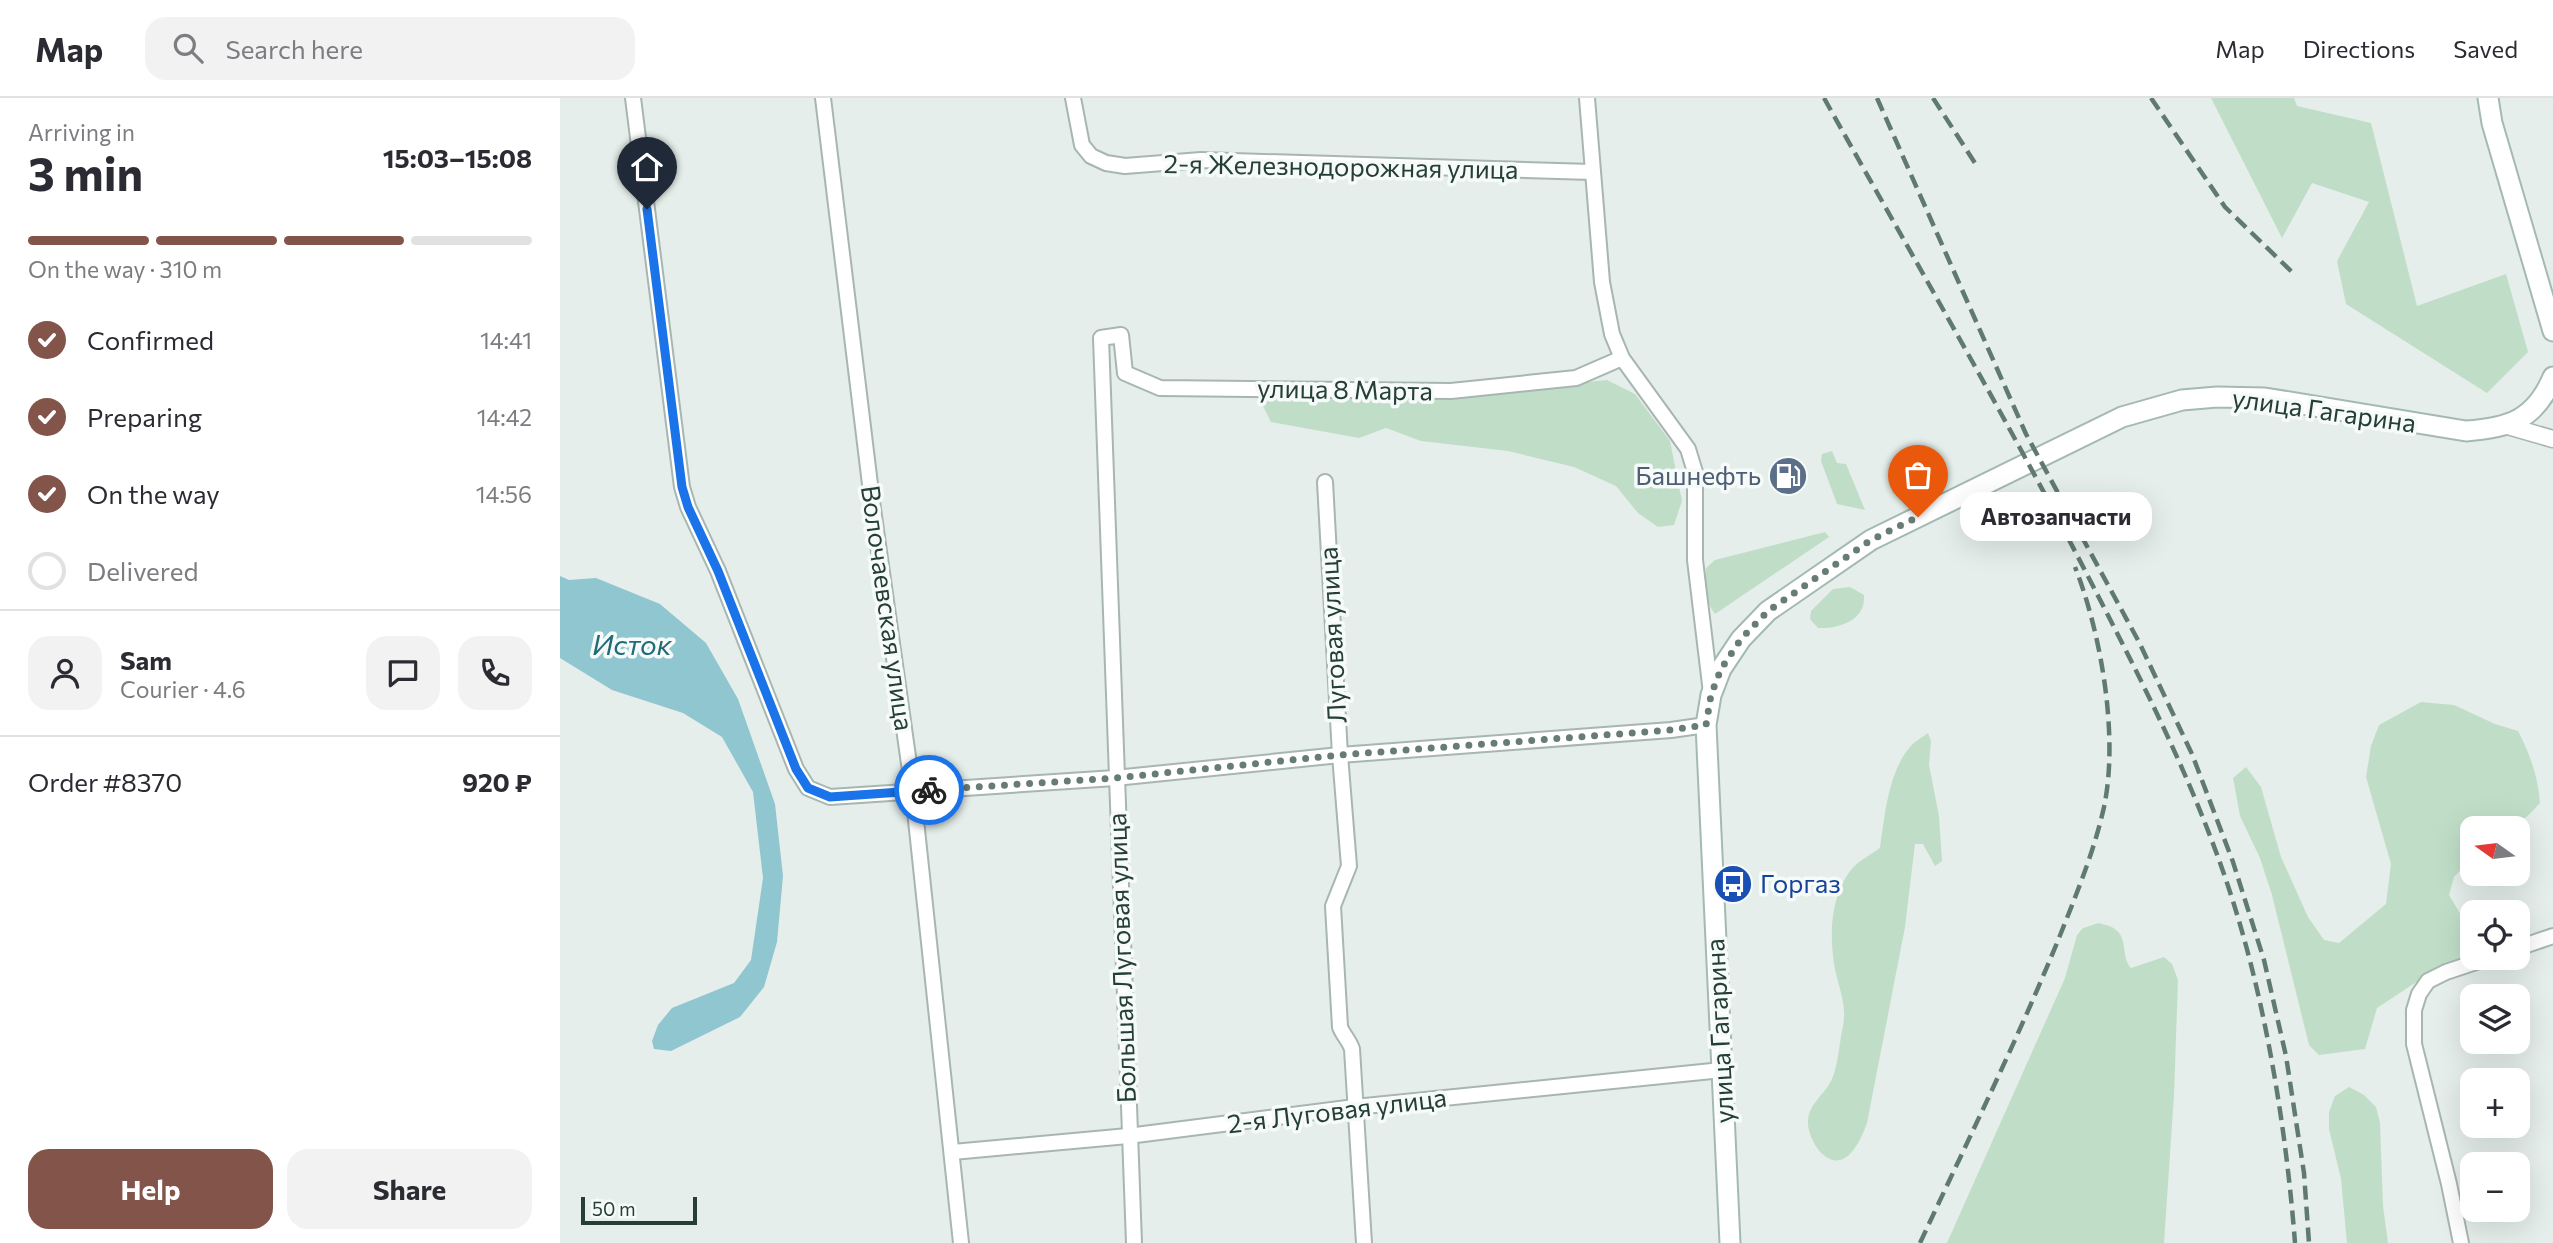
<!DOCTYPE html>
<html lang="en">
<head>
<meta charset="utf-8">
<style>
	:root { --surface:#fff; --page:#f2f2f3; --text:#2b2b33; --muted:#7c7c81; --line:#e1e1e2; --accent:#82544a }
	body { margin:0; font-family:Commissioner,sans-serif; background:var(--page); color:var(--text); height:100vh; display:flex; flex-direction:column; font-size:26px; white-space:nowrap }
	* { box-sizing:border-box; margin:0 }
	p { font-size:23px; color:var(--muted) }
	.icon { flex:none; width:38px; height:38px; fill:none; stroke:currentColor; stroke-width:2; stroke-linecap:round; stroke-linejoin:round }
	.map { position:relative; flex:1; overflow:hidden }
	.sheet { display:flex; flex-direction:column; background:var(--surface); width:560px }
	.sheet>* { flex:none }
	.needle { width:46px; rotate:284deg }
	.tools { position:absolute; left:1900px; top:718px; display:grid; gap:14px }
	.tools a { display:grid; place-items:center; width:70px; height:70px; border-radius:14px; background:var(--surface); box-shadow:0 7px 28px #0002; font-size:35px }
	.scale { position:absolute; left:21px; bottom:18px; width:116px; box-sizing:border-box; padding-left:7px; border:4px solid #253f38; border-top:0; font-size:19px; line-height:24px; white-space:nowrap; color:#253f38; -webkit-text-stroke:5px #f6faf8; paint-order:stroke }
	.pin { position:absolute; display:grid; place-items:center; width:60px; height:60px; color:#fff; margin:-72px -30px; border-radius:50% 50% 50% 0; rotate:-45deg; box-shadow:0 0 7px #0007 }
	.pin .icon { rotate:45deg }
	.courier { position:absolute; display:grid; place-items:center; width:70px; height:70px; margin:-35px; border:5px solid #1a73e8; border-radius:50%; background:#fff; color:#222; box-shadow:0 2px 9px #0007 }
	.bubble { position:absolute; height:49px; border-radius:21px; background:var(--surface); box-shadow:0 7px 28px #0002; font-size:23px; font-weight:700; line-height:49px; text-align:center }
	.headline em { font-style:normal; font-weight:700 }
	.headline div { display:flex; flex-direction:column-reverse }
	.headline { display:flex; align-items:center; justify-content:space-between; height:119px; padding:0 28px }
	h1 { font-size:46px; font-weight:700; line-height:52px }
	.bar { display:grid; grid-template-columns:repeat(4,1fr); gap:10px 7px; align-content:center; height:84px; padding:0 28px }
	.bar i { height:9px; border-radius:5px; background:var(--line) }
	.bar .on { background:var(--accent) }
	.bar p { grid-column:span 4 }
	.line { display:flex; align-items:center; gap:18px; padding:0 28px; border-top:2px solid var(--line) }
	.line div { flex:1 }
	.round { display:grid; place-items:center; flex:none; width:74px; height:74px; border-radius:21px; background:var(--page) }
	ol { padding:0 28px; list-style:none }
	li { display:flex; align-items:center; gap:21px; height:77px }
	li p { margin-inline-start:auto }
	li .icon { padding:7px; border-radius:50%; background:var(--accent); color:#fff; stroke-width:4 }
	li:last-child { color:var(--muted) }
	li i { width:38px; height:38px; border:4px solid var(--line); border-radius:50% }
	.action { display:flex; gap:14px; margin-top:auto; padding:14px 28px }
	.action a { flex:1; height:80px; border-radius:21px; background:var(--accent); color:#fff; font-size:28px; font-weight:700; line-height:80px; text-align:center }
	.action a+a { background:var(--page); color:var(--text) }
	header { display:flex; align-items:center; gap:42px; box-sizing:border-box; height:98px; padding:0 35px; background:var(--surface); border-bottom:2px solid var(--line) }
	header strong { font-size:33px }
	nav { display:flex; gap:38px; margin-inline-start:auto; font-size:24px }
	.search { width:490px; height:63px; background:var(--page); display:flex; align-items:center; gap:18px; box-sizing:border-box; padding:0 24px; border-radius:21px; color:var(--muted); font-size:26px }
	main { display:flex; flex:1; min-height:0 }
	.map>svg:first-child { display:block }
</style>
</head>
<body>
<header>
<strong>Map</strong>
<div class="search"><svg class="icon" aria-label="search" viewBox="0 0 24 24"><circle cx="10" cy="10" r="6"/><path d="M15 15l6 6"/></svg>Search here</div>
<nav><a>Map</a><a>Directions</a><a>Saved</a></nav>
</header>
<main>
<section class="sheet">
<div class="headline"><div><h1>3 min</h1><p>Arriving in</p></div><em>15:03–15:08</em></div>
<div class="bar"><i class="on"></i><i class="on"></i><i class="on"></i><i></i><p>On the way · 310 m</p></div>
<ol>
<li><svg class="icon" aria-label="check" viewBox="0 0 24 24"><path d="M5 12l5 5 9-10"/></svg>Confirmed<p>14:41</p></li>
<li><svg class="icon" aria-label="check" viewBox="0 0 24 24"><path d="M5 12l5 5 9-10"/></svg>Preparing<p>14:42</p></li>
<li><svg class="icon" aria-label="check" viewBox="0 0 24 24"><path d="M5 12l5 5 9-10"/></svg>On the way<p>14:56</p></li>
<li><i></i>Delivered</li>
</ol>
<div class="line" style="height:126px"><a class="round"><svg class="icon" aria-label="person" viewBox="0 0 24 24"><circle cx="12" cy="8" r="4"/><path d="M4 21q1-7 8-7t8 7"/></svg></a><div><b>Sam</b><p>Courier · 4.6</p></div><a class="round"><svg class="icon" aria-label="chat" viewBox="0 0 24 24"><path d="M4 5h16v11H9l-5 4z"/></svg></a><a class="round"><svg class="icon" aria-label="phone" viewBox="0 0 24 24"><path d="M5 4h4l2 5-3 2q2 4 5 5l2-3 5 2v4C11 20 4 13 5 4z"/></svg></a></div>
<div class="line" style="height:91px"><div>Order #8370</div><b>920 ₽</b></div>
<div class="action"><a>Help</a><a>Share</a></div>
</section>
<div class="map">
<svg width="1993" height="1145" viewBox="0 0 1993 1145">
	<rect width="100%" height="100%" fill="#e5eeea"/>
	<!-- green -->
	<g fill="#c0dec7">
		<path d="M1651,0h83l3,8 74,17 46,183 89,-32 22,78 -41,41 -141,-89 -9,-43 32,-59 -57,-19 -30,55z"/>
		<path d="M1047,282l28,14 35,47 12,60 -8,24 -16,2 -20,-14 -22,-27 -42,-19 -66,-16 -87,-10 -35,-13 -27,10 -88,-16 -9,-18 11,-18 178,10z"/>
		<path d="M1272,353l5,12 9,1 19,46 -28,-6 -16,-43 1,-7z"/>
		<path d="M1265,434l4,5 -114,77c-11,-14 -11,-29 -9,-46l9,-8z"/>
		<path d="M1290,489l14,8c2,26 -26,34 -46,33l-8,-9 1,-8 22,-22z"/>
		<path d="M1861,604l33,3 41,19 23,7c12,23 20,45 22,72 -25,28 -32,25 -67,25v29l-19,20 -5,18 12,20 12,1v41l-46,18 -50,33 -12,41 -46,6 -10,-10 -37,-150 -12,-37 -20,-42 -7,-38 13,-11 15,20 20,70 27,60 16,23 15,3 47,-39 5,-40 -25,-87 5,-31 8,-21z"/>
		<path d="M1368,635l3,8 -2,24 10,51 3,45 -7,5 -12,-22h-8l-10,83 -38,196c-4,11 -9,23 -18,32 -20,18 -40,-13 -41,-31 -1,-20 17,-29 24,-45 6,-14 7,-33 10,-48 6,-25 -2,-38 -7,-62 -6,-33 -5,-70 15,-98 7,-9 20,-16 30,-23 5,-33 8,-75 30,-101 5,-6 13,-10 18,-14z"/>
		<path d="M1539,825c5,2 14,3 17,7 12,9 5,28 15,38l33,-11 8,7 6,16 -4,115 -10,148h-217l118,-265 12,-43 6,-7z"/>
		<path d="M1789,989l15,8 12,12 4,16 3,83 5,37h-41l-6,-64 -12,-50v-17l6,-16z"/>
	</g>
	<!-- water -->
	<path fill="#90c6d0" d="M0,478l9,4 27,-2 64,26 46,39 32,56 37,105 8,72 -6,66 -13,45 -24,30 -69,34 -17,-2 -2,-8 6,-16 14,-17 62,-25 17,-23 12,-82 -10,-86 -31,-55 -39,-24 -71,-23 -52,-32z"/>
	<g fill="none" stroke-linecap="round" stroke-linejoin="round">
		<!-- minor casing -->
		<g stroke="#a8b6b1" stroke-width="18">
			<g id="minor">
				<path d="M73,0l49,389 6,20 30,64 78,198 12,19 22,9 285,-19 225,-23 331,-25 35,-5"/>
				<path d="M263,0l50,411 40,283 48,451"/>
				<path d="M513,0l9,47 9,11 15,7 19,3 76,-6 391,12"/>
				<path d="M1027,0l15,184 10,52 10,24 66,91 7,23v88l16,133"/>
				<path d="M765,384l15,273 9,111 -16,40 7,121c3,8 9,13 12,22l12,194"/>
				<path d="M1958,850l35,-12"/>
				<path d="M393,1054l175,-16 227,-29 367,-37"/>
				<path d="M574,1145l-33,-905 20,-3 4,38 35,15 291,3 125,-13 46,-20"/>
				<path d="M1901,1145l-12,-59 -35,-140v-34l5,-16 9,-13 18,-9 45,-15"/>
			</g>
		</g>
		<!-- tertiary casing -->
		<g stroke="#a8b6b1" stroke-width="19">
			<path id="tertiary" d="M1948,328l45,13"/>
		</g>
		<!-- secondary casing -->
		<g stroke="#a4b9b2" stroke-width="23">
			<g id="secondary">
				<path d="M1928,0l4,25 61,208"/>
				<path d="M1170,1145l-24,-518 5,-30 10,-26 20,-30 27,-28 103,-71 251,-123 60,-17 35,-3 48,1 201,33c43,-3 69,-11 87,-54"/>
			</g>
		</g>
		<!-- minor -->
		<use href="#minor" stroke="#fff" stroke-width="14"/>
		<!-- tertiary -->
		<use href="#tertiary" stroke="#fff" stroke-width="16"/>
		<!-- secondary -->
		<use href="#secondary" stroke="#fff" stroke-width="19"/>
		<!-- rail -->
		<g stroke="#607a73" stroke-width="4.5" stroke-dasharray="14 7" stroke-linecap="butt">
			<path d="M1264,0c91,163 185,324 270,490 55,107 111,217 145,333 30,101 48,218 56,322"/>
			<path d="M1317,0l149,336 113,208 53,112 41,108 31,98 22,96 18,117 5,70"/>
			<path d="M1373,0l42,65"/>
			<path d="M1591,0l74,109 68,66"/>
			<path d="M1360,1145c47,-101 97,-202 139,-305 17,-43 35,-86 45,-131 15,-71 -3,-174 -29,-240"/>
		</g>
	</g>
	<g fill="none" stroke-linecap="round" stroke-linejoin="round">
		<!-- done -->
		<path stroke="#687c76" stroke-width="7" stroke-dasharray="0 12.6" d="M369,692l186,-12 225,-23 331,-25 35,-5 5,-30 10,-26 20,-30 27,-28 103,-71 47,-23"/>
		<!-- route -->
		<path stroke="#1a73e8" stroke-width="9" d="M87,111l35,278 6,20 30,64 78,198 12,19 22,9 99,-7"/>
	</g>
	<!-- icons -->
	<defs>
		<g id="fuel-disc" transform="scale(2.0125)"><circle r="9.5" fill="#5c6f8a" stroke="#f6faf8"/><path d="M-5.5-6h7V0h2V4h1.3V-2.5L3-4.5l.8-.8L6-3V5H2.5V1h-1V6h-7ZM-4.2-4.7v3.2H.2V-4.7Z" fill="#fff"/></g>
		<g id="bus-disc" transform="scale(2.0125)"><circle r="9.5" fill="#1a4fb4" stroke="#f6faf8"/><path d="M-5-6H5V4H4V6H2V4H-2V6H-4V4H-5ZM-3.5-4V0h7V-4ZM-3.5 1.2v1.5H-2V1.2ZM2 1.2v1.5H3.5V1.2Z" fill="#fff"/></g>
	</defs>
	<g fill-rule="evenodd">
		<use href="#fuel-disc" x="1228" y="378"/>
		<use href="#bus-disc" x="1173" y="786"/>
	</g>
	<g text-anchor="middle" stroke-width="7" stroke-linejoin="round" paint-order="stroke">
		<!-- street labels -->
		<g font-size="26" fill="#253f38" stroke="#f6faf8">
			<text transform="translate(781 69) rotate(1)" y="9">2-я Железнодорожная улица</text>
			<text transform="translate(785 292) rotate(1)" y="9">улица 8 Марта</text>
			<text transform="translate(1764 313) rotate(8)" y="9">улица Гагарина</text>
			<text transform="translate(327 510) rotate(82)" y="9">Волочаевская улица</text>
			<text transform="translate(773 537) rotate(-93)" y="9">Луговая улица</text>
			<text transform="translate(562 860) rotate(-92)" y="9">Большая Луговая улица</text>
			<text transform="translate(1160 933) rotate(-93)" y="9">улица Гагарина</text>
			<text transform="translate(777 1013) rotate(-7)" y="9">2-я Луговая улица</text>
		</g>
		<!-- service labels -->
		<g font-size="26" fill="#4e5e75" stroke="#f6faf8" text-anchor="end">
			<text x="1201" y="387">Башнефть</text>
		</g>
		<!-- transit labels -->
		<g font-size="26" fill="#164399" stroke="#f6faf8" text-anchor="start">
			<text x="1200" y="795">Горгаз</text>
		</g>
		<!-- water labels -->
		<g font-size="28" font-style="italic" fill="#216b79" stroke="#f6faf8">
			<text x="72" y="557">Исток</text>
		</g>
	</g>
</svg>
<div class="tools">
<a><svg class="needle" viewBox="-14 -14 28 28"><path d="M0-13l5 13h-10z" fill="#e53935"/><path d="M0 13l5-13h-10z" fill="#7c7c81"/></svg></a>
<a><svg class="icon" aria-label="locate" viewBox="0 0 24 24"><circle cx="12" cy="12" r="6"/><path d="M12 2v4M12 18v4M2 12h4M18 12h4"/></svg></a>
<a><svg class="icon" aria-label="layers" viewBox="0 0 24 24"><path d="M12 4l9 5-9 5-9-5zM3 14l9 5 9-5"/></svg></a>
<a>+</a>
<a>−</a>
</div>
<div class="scale">50 m</div>
<div class="pin" style="left:1358px;top:419px;background:#ea580c"><svg class="icon" aria-label="bag" viewBox="0 0 24 24"><path d="M5 8h14l-1 12H6zM9 8a3 3 0 0 1 6 0"/></svg></div>
<div class="pin" style="left:87px;top:111px;background:#1f2937"><svg class="icon" aria-label="home" viewBox="0 0 24 24"><path d="M3 11l9-7 9 7M6 9v11h12V9"/></svg></div>
<div class="courier" style="left:369px;top:692px"><svg class="icon" aria-label="bike" viewBox="0 0 24 24"><circle cx="6" cy="16" r="4"/><circle cx="18" cy="16" r="4"/><path d="M6 16l4-8h5l3 8M10 8l3 8H6M13 5h3"/></svg></div>
<div class="bubble" style="left:1400px;top:394px;width:192px">Автозапчасти</div>
</div>
</main>
</body>
</html>
